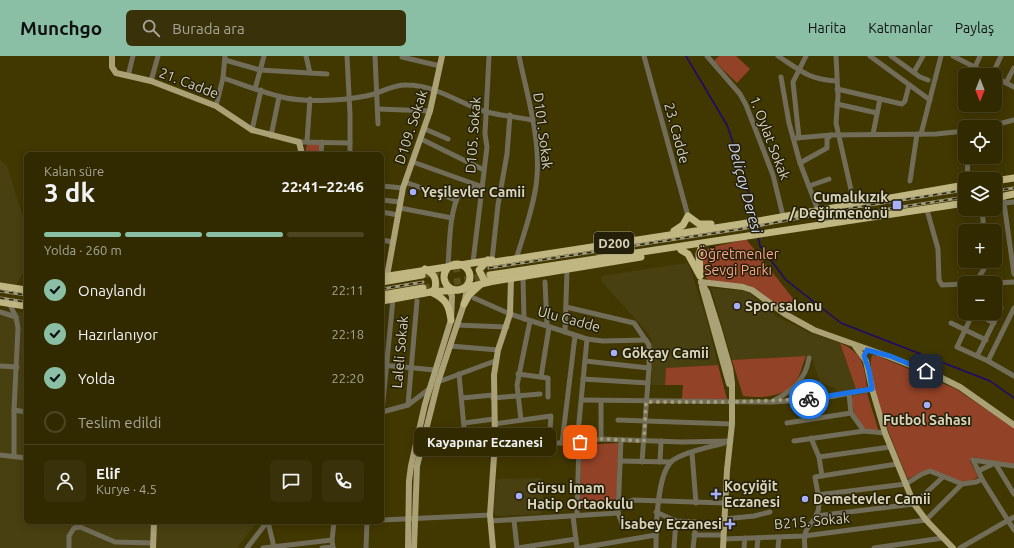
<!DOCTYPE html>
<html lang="tr">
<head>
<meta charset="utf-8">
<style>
	:root { --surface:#312900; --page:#39310a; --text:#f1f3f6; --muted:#a8a699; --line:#4c4522; --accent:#8abfa5 }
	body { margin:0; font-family:Ubuntu,sans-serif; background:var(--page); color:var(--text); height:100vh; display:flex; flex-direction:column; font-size:15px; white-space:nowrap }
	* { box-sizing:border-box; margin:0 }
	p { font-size:13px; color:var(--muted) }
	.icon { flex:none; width:22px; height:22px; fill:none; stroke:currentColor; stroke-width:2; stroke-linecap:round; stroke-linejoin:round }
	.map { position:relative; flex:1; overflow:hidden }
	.drawer { position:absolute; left:24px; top:96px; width:360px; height:372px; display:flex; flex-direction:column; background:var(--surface); border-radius:6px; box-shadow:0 2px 10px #0003,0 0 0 1px var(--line) }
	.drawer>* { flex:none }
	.needle { width:26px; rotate:180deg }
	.tools { position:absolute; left:958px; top:12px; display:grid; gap:8px }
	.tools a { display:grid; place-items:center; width:44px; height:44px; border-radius:6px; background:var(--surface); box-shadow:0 2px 10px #0003,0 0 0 1px var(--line); font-size:20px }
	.pin { position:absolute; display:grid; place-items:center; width:34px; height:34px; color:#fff; margin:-17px; border-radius:8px; box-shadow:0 2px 6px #0006 }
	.courier { position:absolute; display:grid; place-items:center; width:40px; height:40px; margin:-20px; border:3px solid #1a73e8; border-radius:50%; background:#fff; color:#222; box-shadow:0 1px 5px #0007 }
	.bubble { position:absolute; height:28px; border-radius:6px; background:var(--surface); box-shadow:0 2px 10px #0003,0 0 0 1px var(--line); font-size:13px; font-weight:700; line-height:28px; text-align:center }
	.headline em { font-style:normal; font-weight:700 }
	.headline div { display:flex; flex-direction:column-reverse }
	.headline { display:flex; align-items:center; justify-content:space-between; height:68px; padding:0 20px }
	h1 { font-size:26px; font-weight:700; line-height:30px }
	.bar { display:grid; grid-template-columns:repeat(4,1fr); gap:6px 4px; align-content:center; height:48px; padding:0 20px }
	.bar i { height:5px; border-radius:3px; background:var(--line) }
	.bar .current { background:var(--accent) }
	.bar p { grid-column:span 4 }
	.line { display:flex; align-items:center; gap:10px; padding:0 20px; border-top:1px solid var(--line) }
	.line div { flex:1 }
	.round { display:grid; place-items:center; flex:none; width:42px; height:42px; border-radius:6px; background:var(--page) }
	ol { padding:0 20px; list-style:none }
	li { display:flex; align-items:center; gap:12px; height:44px }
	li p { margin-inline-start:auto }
	li .icon { padding:4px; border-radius:50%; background:var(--accent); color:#111; stroke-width:4 }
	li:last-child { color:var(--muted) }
	li i { width:22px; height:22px; border:2px solid var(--line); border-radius:50% }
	header { display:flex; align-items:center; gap:24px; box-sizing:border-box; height:56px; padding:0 20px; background:var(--accent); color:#111 }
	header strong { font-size:19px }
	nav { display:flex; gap:22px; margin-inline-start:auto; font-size:14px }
	.search { width:280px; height:36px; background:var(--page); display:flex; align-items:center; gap:10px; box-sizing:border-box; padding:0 14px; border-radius:6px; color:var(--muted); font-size:15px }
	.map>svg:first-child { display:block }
</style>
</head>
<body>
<header>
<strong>Munchgo</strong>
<div class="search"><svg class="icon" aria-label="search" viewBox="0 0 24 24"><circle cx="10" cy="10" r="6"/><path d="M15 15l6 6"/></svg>Burada ara</div>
<nav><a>Harita</a><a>Katmanlar</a><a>Paylaş</a></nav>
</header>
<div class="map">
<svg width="1014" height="492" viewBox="0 0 1014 492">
	<rect width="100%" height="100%" fill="#413700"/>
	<!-- built -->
	<g fill="#494011">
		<path d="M0,103l7,7 19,60v41l-11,21 -15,-2z"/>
		<path d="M687,207l3,5 19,60 9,37 -52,3 -1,17h-13v-44l-4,-8 -46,-51 -1,-6z"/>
		<path d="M711,232l36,3 31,26 32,16 30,10 16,46 -18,5 -3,-6 -15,-6 -9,-26 -79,4z"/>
		<path d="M0,254l26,3v209h231l-20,26h-237z"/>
		<path d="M540,422l3,2v32l-2,2 -45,2 -3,-3 4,-34z"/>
	</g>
	<!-- green -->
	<g fill="#924227">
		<path d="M719,0h17l14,13 -13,14 -23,-22z"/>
		<path d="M307,88h13l-1,10h-14z"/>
		<path d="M746,183l57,72 -3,1 -10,-8 -12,2 -30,-21 -38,-3 -4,-4 -5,-22 8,-8z"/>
		<path d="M840,287c23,10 24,22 27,44l-11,2z"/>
		<path d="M872,299l6,1 78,33 58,39v37l-41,-8 -3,4 8,16c-14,11 -35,-2 -49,-8l-21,10c-10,-24 -44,-101 -36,-124z"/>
		<path d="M806,300c-3,7 -5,17 -9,24 -12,18 -35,18 -54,16l-11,-36z"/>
		<path d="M718,309l9,34h-45l1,-14h-18l1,-17z"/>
		<path d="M867,337l12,39 -14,-3 -11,-16 -3,-17z"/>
		<path d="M619,387l-3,63 -36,1 1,-62z"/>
	</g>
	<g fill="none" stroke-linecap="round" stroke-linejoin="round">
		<!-- stream -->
		<g stroke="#1e096d" stroke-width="1.5">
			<path d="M686,0l41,69 19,55 8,39"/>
			<path d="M756,168l1,8"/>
			<path d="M758,180l2,10 26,34 55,43 149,58 24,17"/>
		</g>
		<!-- highway-tunnel -->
		<g stroke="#584f1c" stroke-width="7" stroke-dasharray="7 3.5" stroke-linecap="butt">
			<path d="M422,219l44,-8"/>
			<path d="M423,232l67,-13"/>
		</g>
		<!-- minor -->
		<g stroke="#716d58" stroke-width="5">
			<path d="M306,0l4,17 17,1"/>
			<path d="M347,0l3,58v40"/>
			<path d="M375,0l3,68"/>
			<path d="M644,0l44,160"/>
			<path d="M707,0l33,38 6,11 27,70 10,41"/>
			<path d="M778,0c23,15 30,23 58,25"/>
			<path d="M836,0l2,40 -2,27 18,80"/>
			<path d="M870,0l60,44"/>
			<path d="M891,0l29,21 8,3"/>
			<path d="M953,0l37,19"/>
			<path d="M402,1l38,9"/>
			<path d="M225,4l35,10 50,3"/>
			<path d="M975,11l5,-11"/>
			<path d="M914,16l9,-16"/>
			<path d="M992,19l9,-19"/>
			<path d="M128,20l5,-20"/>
			<path d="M781,21l8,46 11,40 18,47"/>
			<path d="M995,21l19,10"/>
			<path d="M223,22c18,6 36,13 55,18 24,7 63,5 88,0 14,-2 26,-12 41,-11 29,0 53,19 80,27 15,4 31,5 45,8"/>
			<path d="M151,25l7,-25"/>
			<path d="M1006,27l8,-15"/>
			<path d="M255,33l9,-33"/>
			<path d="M837,33l65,15 3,-3 4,-16"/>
			<path d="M837,48l40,9"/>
			<path d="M216,50l7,-28 2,-22"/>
			<path d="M378,53l52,2"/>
			<path d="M987,71l27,-7"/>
			<path d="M425,73l23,10"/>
			<path d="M252,74l9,-40"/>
			<path d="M873,78l7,-35"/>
			<path d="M921,78l20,-78"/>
			<path d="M271,80l8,-39"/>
			<path d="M796,82l35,-3"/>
			<path d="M799,82l-6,-56 13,-26"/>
			<path d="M421,83l63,31"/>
			<path d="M307,85l3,-42"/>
			<path d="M299,86l51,1"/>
			<path d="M321,98l1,-12"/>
			<path d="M413,106l67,24"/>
			<path d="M800,107l27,-15v-9l4,-4 105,-1 29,-3"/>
			<path d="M967,123l1,-22"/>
			<path d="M910,125l7,-47"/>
			<path d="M405,126l51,18"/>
			<path d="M382,130l21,2"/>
			<path d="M809,130l20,-7"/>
			<path d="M1003,140l11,78"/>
			<path d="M382,144l18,2"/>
			<path d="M1004,147l10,-1"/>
			<path d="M400,152l52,10"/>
			<path d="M982,153l2,22"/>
			<path d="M927,154l11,39 1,31 3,5 23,-1"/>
			<path d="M382,156l16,3"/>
			<path d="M382,184l11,2"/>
			<path d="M517,200c7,-22 19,-57 20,-80 3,-40 -10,-81 -18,-120"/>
			<path d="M492,204l6,-55 9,-51 3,-39"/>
			<path d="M473,206l14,-115 -2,-13 4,-78"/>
			<path d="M448,209c2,-24 1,-52 12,-73l22,-6"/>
			<path d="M523,221l1,42"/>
			<path d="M545,226l2,44"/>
			<path d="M975,227l9,-14 2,-8"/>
			<path d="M994,227l20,-1"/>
			<path d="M474,242l36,16 77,25 16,2 43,-1"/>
			<path d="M9,247l7,14 2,11 -4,82v46"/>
			<path d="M566,251l68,16 15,22v23l-7,94"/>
			<path d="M0,256l16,5"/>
			<path d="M973,257l-16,34 31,14 26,15"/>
			<path d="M975,257l19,10"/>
			<path d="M951,267l35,17"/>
			<path d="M456,269l51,2"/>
			<path d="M565,276l2,-62"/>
			<path d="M450,290l48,4"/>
			<path d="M977,300l24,-48"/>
			<path d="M585,305l64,7"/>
			<path d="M988,305l26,-53"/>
			<path d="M382,309l53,5"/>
			<path d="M0,310l17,1"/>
			<path d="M459,318l6,64"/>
			<path d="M518,318l30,4v19"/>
			<path d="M541,321l8,-50"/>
			<path d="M583,323l65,4"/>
			<path d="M438,326l57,-21"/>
			<path d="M849,338l2,19 13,18 21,2"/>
			<path d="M462,342l31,-3"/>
			<path d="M493,342l47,-4"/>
			<path d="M582,344l190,2 46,-3 54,-10"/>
			<path d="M775,344c18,-10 31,-21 34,-42"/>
			<path d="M408,349l9,-104"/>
			<path d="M14,354l12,2"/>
			<path d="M382,356l11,-113"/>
			<path d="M382,356l26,-7 21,-16"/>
			<path d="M521,364l-4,-35 13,-64"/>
			<path d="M618,364l114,4"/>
			<path d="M464,367l30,-4"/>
			<path d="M787,367l64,-10"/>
			<path d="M494,368l57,-8 -2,27"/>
			<path d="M811,382l8,19 3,19"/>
			<path d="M601,383v-38"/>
			<path d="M621,384l-3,73 5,13 33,-3"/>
			<path d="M423,385l72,-5"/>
			<path d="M794,385l70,-10"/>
			<path d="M495,386l67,1 39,-4 81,3 49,-1"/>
			<path d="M562,387l13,-107"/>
			<path d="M577,387l10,-104"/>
			<path d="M692,397l4,50"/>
			<path d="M0,399l26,3"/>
			<path d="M819,401l71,-10"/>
			<path d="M973,404l41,6"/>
			<path d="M973,404l9,19"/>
			<path d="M620,405l51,1"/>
			<path d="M660,406l1,-21"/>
			<path d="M978,415l17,-8 19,31"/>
			<path d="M817,439l89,-11 16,-10 8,-3 32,13 14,-2 6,-3 32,51"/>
			<path d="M619,450l14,-6 92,3"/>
			<path d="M656,456l20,9 20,1 -3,26"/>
			<path d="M577,459l2,-73"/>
			<path d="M573,460l4,32"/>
			<path d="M816,460l98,-12 29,-27"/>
			<path d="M724,463l30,-3 16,-4"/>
			<path d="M382,464l108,-5"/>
			<path d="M514,464l3,28"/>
			<path d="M490,465l128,-8"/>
			<path d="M268,466l6,25"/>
			<path d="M694,479h30"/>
			<path d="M724,483l80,-3 122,-16 36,-36"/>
			<path d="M69,492v-12l5,-8 6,-1 35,15 38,1"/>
			<path d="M247,492l20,-26"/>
			<path d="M263,492l69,-8"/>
			<path d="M322,492l11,-1"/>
			<path d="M333,492l-1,-8 2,-18"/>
			<path d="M366,492l1,-26"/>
			<path d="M518,492l58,-9"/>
			<path d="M580,492l76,-13"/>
			<path d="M656,492c0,-19 1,-74 16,-87 11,-9 38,-14 52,-18"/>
			<path d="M674,492l2,-27"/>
			<path d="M744,492l1,-10"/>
			<path d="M757,492l1,-10"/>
			<path d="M778,492l1,-10"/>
			<path d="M805,492c-3,-24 7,-19 13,-37 3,-9 -2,-25 -3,-34l82,-13"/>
			<path d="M874,492l69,-10"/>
			<path d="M960,492l54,-31"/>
		</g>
		<!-- major -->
		<g stroke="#aaa176" stroke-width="6">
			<path d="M112,0v11l4,6 35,8 65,25 36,24 47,12 3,12"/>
			<path d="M387,220l16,-88 27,-77 12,-55"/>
			<path d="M701,226l42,5 9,3 33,24 29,16 76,27 48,19 22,11 54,38"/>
			<path d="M701,226l6,10 12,38 11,38 2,15v41l-5,46 -4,78"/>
			<path d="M702,231l27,97"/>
			<path d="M855,290l11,15 6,28 13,44 29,71 12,16 27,28"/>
			<path d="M153,492l1,-26"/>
			<path d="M408,492l1,-67 2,-15 14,-62 26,-84 1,-24 -6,-11"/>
			<path d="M414,492l3,-82 21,-84 26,-78 4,-20"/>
			<path d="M493,492l-3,-33 5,-73 -1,-67 4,-25 12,-36 1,-35"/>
		</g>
		<!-- highway -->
		<g stroke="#c0b681" stroke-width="7">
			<path d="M995,125l19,-3"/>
			<path d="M995,142l19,-4"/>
			<path d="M674,175l9,-6 5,-9 11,8h12"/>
			<path d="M681,194l7,4 12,22"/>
			<path d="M488,204l-9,10 5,10 5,2"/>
			<path d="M488,207l253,-39 224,-39"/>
			<circle cx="457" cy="221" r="13"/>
			<path d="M425,213c9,5 12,9 10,20l-4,3c15,7 18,13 20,28"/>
			<path d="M700,218l-1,-20 3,-8"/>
			<path d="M490,219l475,-72"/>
			<path d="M382,221l110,-17"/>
			<path d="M382,226l40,-7"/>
			<path d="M0,230l26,4"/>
			<path d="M382,239l41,-7"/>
			<path d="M382,245l49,-9 27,-2 31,-8 152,-25"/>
			<path d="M0,246l26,4"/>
			<path d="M464,248l5,-9 10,-9"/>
		</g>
		<!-- rail casing -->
		<g stroke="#a29b77" stroke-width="3">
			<g id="rail">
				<path d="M995,135l19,-3"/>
				<path d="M819,164l146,-23"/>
				<path d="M489,212l252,-39 116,-22 108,-17"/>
				<path d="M382,233l41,-7"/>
				<path d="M0,235l26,4"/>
				<path d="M0,242l26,4"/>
			</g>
		</g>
		<!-- rail -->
		<use href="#rail" stroke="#231f09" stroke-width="1.5" stroke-dasharray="4.5" stroke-linecap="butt"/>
	</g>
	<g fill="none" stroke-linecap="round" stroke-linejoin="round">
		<!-- done -->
		<path stroke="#a49d79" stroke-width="4" stroke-dasharray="0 7.2" d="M580,386l21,-3 43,2 2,-39h86l77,-3"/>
		<!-- route -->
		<path stroke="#1a73e8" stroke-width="5" d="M809,343l63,-10 -3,-19 -5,-14 3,-6 23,6 36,15"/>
	</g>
	<!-- markers -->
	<g fill="#a8b0fc" stroke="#231f09" stroke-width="1.5">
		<circle cx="413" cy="136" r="4"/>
		<rect x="892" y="144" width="10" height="10" rx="2"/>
		<circle cx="737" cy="250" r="4"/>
		<circle cx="614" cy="297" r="4"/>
		<circle cx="927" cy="349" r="4"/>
		<path d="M714 432h4v4h4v4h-4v4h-4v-4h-4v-4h4z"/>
		<circle cx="519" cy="440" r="4"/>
		<circle cx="805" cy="443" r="4"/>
		<path d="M728 462h4v4h4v4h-4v4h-4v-4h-4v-4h4z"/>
	</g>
	<g text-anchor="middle" stroke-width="3" stroke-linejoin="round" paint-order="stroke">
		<!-- shield labels -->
		<rect fill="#231f09" stroke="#a29e85" stroke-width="1" x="594" y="176" width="40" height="22" rx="3"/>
		<g font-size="13" font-weight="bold" fill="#d9d4ba">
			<text x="614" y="192">D200</text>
		</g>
		<!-- street labels -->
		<g font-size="14" fill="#d9d4ba" stroke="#231f09">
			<text transform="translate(189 27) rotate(21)" y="5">21. Cadde</text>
			<text transform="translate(411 71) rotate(-72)" y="5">D109. Sokak</text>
			<text transform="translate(543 75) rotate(83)" y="5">D101. Sokak</text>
			<text transform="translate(677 77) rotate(75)" y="5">23. Cadde</text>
			<text transform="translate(473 79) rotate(-86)" y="5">D105. Sokak</text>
			<text transform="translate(770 82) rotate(69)" y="5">1. Oylat Sokak</text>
			<text transform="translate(569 263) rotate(15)" y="5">Ulu Cadde</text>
			<text transform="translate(400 296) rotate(-85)" y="5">Laleli Sokak</text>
			<text transform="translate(812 465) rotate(-5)" y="5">B215. Sokak</text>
		</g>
		<!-- poi labels -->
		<g font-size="14" font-weight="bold" fill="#d9d4ba" stroke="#231f09" text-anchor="start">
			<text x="421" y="141">Yeşilevler Camii</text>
			<text x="888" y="146" text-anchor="end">Cumalıkızık<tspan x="888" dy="16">/ Değirmenönü</tspan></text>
			<text x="745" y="255">Spor salonu</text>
			<text x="622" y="302">Gökçay Camii</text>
			<text x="927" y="369" text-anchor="middle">Futbol Sahası</text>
			<text x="724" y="435">Koçyiğit<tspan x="724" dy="16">Eczanesi</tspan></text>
			<text x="527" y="437">Gürsu İmam<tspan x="527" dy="16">Hatip Ortaokulu</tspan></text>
			<text x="813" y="448">Demetevler Camii</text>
			<text x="722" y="473" text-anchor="end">İsabey Eczanesi</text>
		</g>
		<!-- park labels -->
		<g font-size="14" fill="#fca68b" stroke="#231f09">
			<text x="738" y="203">Öğretmenler<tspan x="738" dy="16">Sevgi Parkı</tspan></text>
		</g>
		<!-- water labels -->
		<g font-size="15" font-style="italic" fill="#d6daf4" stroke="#231f09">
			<text transform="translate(745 132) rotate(75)" y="5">Deliçay Deresi</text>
		</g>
	</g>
</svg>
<div class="tools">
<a><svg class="needle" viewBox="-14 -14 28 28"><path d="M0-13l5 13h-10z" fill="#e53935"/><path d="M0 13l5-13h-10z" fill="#a8a699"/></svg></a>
<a><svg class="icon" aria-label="locate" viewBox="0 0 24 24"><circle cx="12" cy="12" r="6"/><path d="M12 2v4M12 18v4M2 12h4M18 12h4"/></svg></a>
<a><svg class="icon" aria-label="layers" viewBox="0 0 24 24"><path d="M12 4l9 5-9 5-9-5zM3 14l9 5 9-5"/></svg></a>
<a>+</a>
<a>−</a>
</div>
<div class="pin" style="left:580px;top:386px;background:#ea580c"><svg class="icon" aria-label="bag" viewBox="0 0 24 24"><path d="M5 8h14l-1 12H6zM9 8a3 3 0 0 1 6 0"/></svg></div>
<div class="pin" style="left:926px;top:315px;background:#1f2937"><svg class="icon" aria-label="home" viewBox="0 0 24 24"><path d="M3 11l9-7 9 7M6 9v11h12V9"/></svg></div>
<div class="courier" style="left:809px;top:343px"><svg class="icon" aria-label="bike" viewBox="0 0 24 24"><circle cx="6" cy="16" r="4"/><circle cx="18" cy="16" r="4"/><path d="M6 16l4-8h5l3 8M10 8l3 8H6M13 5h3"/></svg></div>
<div class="bubble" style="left:414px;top:372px;width:142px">Kayapınar Eczanesi</div>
<section class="drawer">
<div class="headline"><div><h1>3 dk</h1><p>Kalan süre</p></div><em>22:41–22:46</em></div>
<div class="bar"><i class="current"></i><i class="current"></i><i class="current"></i><i></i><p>Yolda · 260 m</p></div>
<ol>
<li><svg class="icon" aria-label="check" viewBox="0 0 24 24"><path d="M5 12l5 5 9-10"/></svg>Onaylandı<p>22:11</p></li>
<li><svg class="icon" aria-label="check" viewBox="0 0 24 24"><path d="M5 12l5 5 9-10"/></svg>Hazırlanıyor<p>22:18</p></li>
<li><svg class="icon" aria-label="check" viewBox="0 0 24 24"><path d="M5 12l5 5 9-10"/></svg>Yolda<p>22:20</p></li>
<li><i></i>Teslim edildi</li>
</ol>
<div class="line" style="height:72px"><a class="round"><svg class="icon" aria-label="person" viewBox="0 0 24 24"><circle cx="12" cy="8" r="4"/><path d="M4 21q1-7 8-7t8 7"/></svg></a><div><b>Elif</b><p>Kurye · 4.5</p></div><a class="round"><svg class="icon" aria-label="chat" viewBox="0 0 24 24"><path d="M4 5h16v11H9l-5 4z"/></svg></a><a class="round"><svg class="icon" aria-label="phone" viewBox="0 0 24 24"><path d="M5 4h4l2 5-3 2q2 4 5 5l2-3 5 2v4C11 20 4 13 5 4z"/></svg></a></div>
</section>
</div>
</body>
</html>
